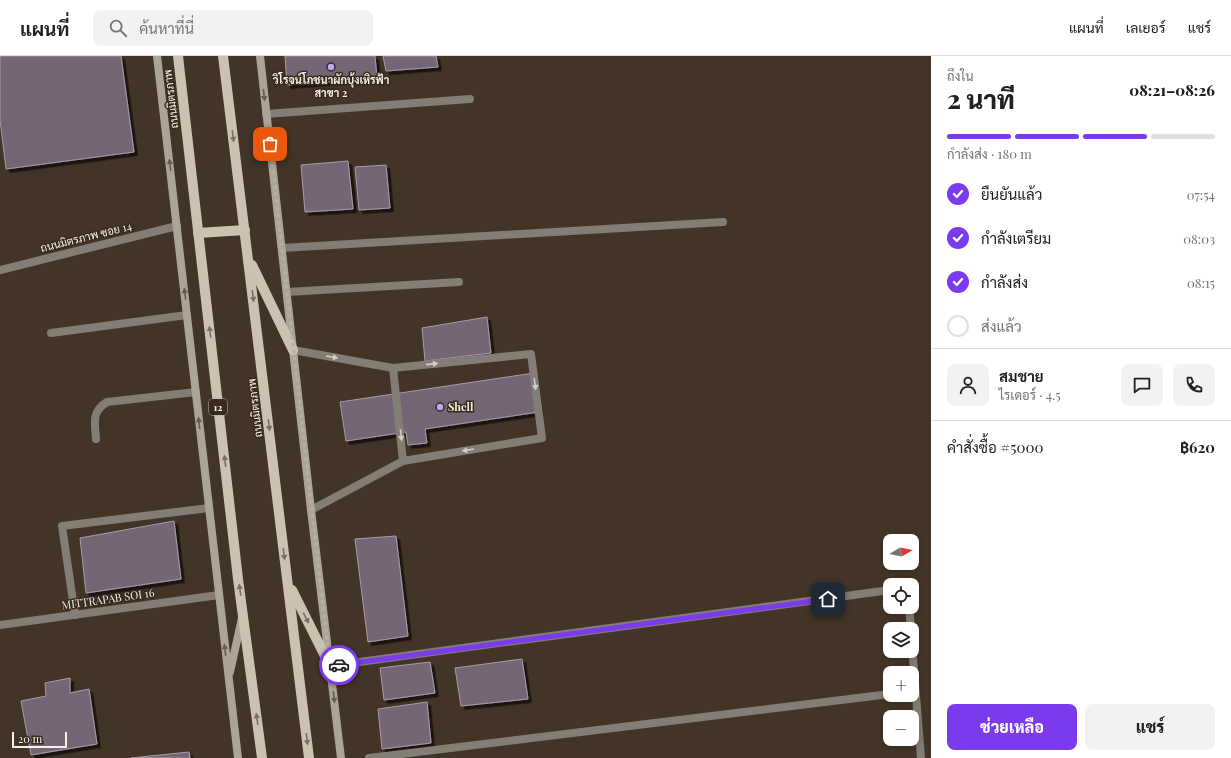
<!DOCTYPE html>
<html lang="th">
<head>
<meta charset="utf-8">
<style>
	:root { --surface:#fff; --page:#f2f2f2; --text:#202124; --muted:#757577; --line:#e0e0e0; --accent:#7c3aed }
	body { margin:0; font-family:"Playfair Display",Sarabun,serif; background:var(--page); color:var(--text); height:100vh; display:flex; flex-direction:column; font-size:15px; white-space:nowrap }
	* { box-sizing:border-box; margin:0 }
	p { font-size:13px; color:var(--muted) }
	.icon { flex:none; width:22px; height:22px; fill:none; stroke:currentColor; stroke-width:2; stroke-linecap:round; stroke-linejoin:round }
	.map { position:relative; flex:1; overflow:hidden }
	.side { display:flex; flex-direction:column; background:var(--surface); width:300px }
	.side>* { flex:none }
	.needle { width:26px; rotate:80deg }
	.buttons { position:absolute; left:883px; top:478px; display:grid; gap:8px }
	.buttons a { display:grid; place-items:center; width:36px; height:36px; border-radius:8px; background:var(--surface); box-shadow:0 2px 6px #0003; font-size:20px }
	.scale { position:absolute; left:12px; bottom:10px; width:55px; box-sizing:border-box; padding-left:4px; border:2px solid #f8f0e7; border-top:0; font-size:11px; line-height:14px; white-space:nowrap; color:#f8f0e7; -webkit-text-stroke:3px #382b1d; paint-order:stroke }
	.pin { position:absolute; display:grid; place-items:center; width:34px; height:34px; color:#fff; margin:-17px; border-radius:8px; box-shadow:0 2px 6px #0006 }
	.courier { position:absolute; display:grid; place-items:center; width:40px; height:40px; margin:-20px; border:3px solid #7c3aed; border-radius:50%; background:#fff; color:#222; box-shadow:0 1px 5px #0007 }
	.head em { font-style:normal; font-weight:800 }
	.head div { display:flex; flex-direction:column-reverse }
	.head { display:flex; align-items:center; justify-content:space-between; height:68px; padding:0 16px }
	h1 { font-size:26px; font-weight:800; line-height:30px }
	.bar { display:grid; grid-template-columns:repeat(4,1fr); gap:6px 4px; align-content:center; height:48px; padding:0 16px }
	.bar i { height:5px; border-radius:3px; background:var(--line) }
	.bar .active { background:var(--accent) }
	.bar p { grid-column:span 4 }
	.line { display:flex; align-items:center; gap:10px; padding:0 16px; border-top:1px solid var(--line) }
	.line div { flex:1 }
	.round { display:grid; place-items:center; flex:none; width:42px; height:42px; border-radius:8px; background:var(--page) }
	ol { padding:0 16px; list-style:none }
	li { display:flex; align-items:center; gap:12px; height:44px }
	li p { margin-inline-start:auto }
	li .icon { padding:4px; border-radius:50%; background:var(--accent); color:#fff; stroke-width:4 }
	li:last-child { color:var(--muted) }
	li i { width:22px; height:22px; border:2px solid var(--line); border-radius:50% }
	.cta { display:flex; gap:8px; margin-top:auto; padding:8px 16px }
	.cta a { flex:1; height:46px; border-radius:8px; background:var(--accent); color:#fff; font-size:16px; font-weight:800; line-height:46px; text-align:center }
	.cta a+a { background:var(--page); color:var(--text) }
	header { display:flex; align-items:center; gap:24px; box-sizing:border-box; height:56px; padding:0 20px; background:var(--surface); border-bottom:1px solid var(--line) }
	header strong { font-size:19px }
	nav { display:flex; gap:22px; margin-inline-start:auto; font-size:14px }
	.search { width:280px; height:36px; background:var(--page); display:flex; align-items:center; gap:10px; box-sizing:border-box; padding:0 14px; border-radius:8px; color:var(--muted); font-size:15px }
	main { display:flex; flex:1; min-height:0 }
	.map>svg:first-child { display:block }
</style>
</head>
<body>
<header>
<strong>แผนที่</strong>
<div class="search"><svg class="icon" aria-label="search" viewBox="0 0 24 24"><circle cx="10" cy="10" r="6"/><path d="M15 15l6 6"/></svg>ค้นหาที่นี่</div>
<nav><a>แผนที่</a><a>เลเยอร์</a><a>แชร์</a></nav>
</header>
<main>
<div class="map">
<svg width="931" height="702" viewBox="0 0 931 702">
	<defs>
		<filter id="shadow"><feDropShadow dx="3.5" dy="3.5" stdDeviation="0" flood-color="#0009"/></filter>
	</defs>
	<rect width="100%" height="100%" fill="#423527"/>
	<!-- building -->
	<g fill="#746675" stroke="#aa9aab" filter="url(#shadow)">
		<path d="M0,0h121l13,96 -128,17 -6,-49z"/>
		<path d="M285,0h90l2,22 -90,7z"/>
		<path d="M383,0h53l2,11 -52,4z"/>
		<path d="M348,105l5,48 -48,3 -4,-47z"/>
		<path d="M386,109l4,43 -31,2 -4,-43z"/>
		<path d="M487,261l4,36 -66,8 -3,-33z"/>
		<path d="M534,317l5,39 -114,17 2,14 -19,2 -2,-13 -60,9 -6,-39z"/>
		<path d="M174,465l7,58 -95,14 -6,-55z"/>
		<path d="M396,480l12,100 -40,6 -13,-103z"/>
		<path d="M522,603l6,40 -67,7 -6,-38z"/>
		<path d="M430,606l5,31 -51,7 -4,-32z"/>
		<path d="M70,622v15l19,-4 8,55 -66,11 -10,-54 25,-5 -1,-13z"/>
		<path d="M427,646l4,41 -49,6 -4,-40z"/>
		<path d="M189,696l1,6h-59z"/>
	</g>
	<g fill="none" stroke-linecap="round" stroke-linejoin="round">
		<!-- lane -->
		<g stroke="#827d75" stroke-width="8">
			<path d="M266,58l204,-15"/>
			<path d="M287,236l172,-10"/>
			<path d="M51,277l136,-18"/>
			<path d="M293,294l100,18 10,93 -92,49"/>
			<path d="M393,312l138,-14 11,84 -139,23"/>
			<path d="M96,383c-1,-16 -5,-27 11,-37l89,-10"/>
			<path d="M75,559l-13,-89 147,-18"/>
		</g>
		<!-- street -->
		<g stroke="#827d75" stroke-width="8">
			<path d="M282,192l441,-26"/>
			<path d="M0,214l177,-44"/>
			<path d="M909,551l2,22"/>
			<path d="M0,569l219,-30"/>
			<path d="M912,590l9,112"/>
			<path d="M330,610l560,-76"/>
			<path d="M369,702l521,-64"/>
		</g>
		<!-- secondary -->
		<g stroke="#aca498" stroke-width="8">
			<path d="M157,0l81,702"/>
			<path d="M260,0l51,454 30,248"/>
			<path d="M230,616l12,-54"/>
		</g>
		<!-- primary -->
		<g stroke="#ccc2b2" stroke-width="10">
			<path d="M178,0l60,523 24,179"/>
			<path d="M223,0l86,702"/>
			<path d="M198,177l47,-3"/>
			<path d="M252,209l41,85"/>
			<path d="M292,534l38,76"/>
		</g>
	</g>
	<!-- one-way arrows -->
	<defs><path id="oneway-solid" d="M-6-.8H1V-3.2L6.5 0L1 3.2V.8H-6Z"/></defs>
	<g fill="#665b4e">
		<use href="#oneway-solid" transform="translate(264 39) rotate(84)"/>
		<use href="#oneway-solid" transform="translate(170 109) rotate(-97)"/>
		<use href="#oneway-solid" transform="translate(185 238) rotate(-97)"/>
		<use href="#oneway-solid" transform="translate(199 367) rotate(-96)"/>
		<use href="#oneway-solid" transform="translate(225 594) rotate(-97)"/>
		<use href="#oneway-solid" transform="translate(334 641) rotate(83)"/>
	</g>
	<g fill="#7b6f60">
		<use href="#oneway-solid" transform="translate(233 80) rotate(83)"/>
		<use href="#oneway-solid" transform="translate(253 240) rotate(83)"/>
		<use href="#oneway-solid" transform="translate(210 276) rotate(-97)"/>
		<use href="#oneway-solid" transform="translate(269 369) rotate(83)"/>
		<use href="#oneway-solid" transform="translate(225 405) rotate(-97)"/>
		<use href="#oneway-solid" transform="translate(284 498) rotate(83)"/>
		<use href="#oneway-solid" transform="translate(240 534) rotate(-98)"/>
		<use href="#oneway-solid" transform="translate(306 562) rotate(63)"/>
		<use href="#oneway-solid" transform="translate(257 663) rotate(-98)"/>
		<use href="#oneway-solid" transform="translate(307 683) rotate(83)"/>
	</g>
	<g fill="#d5cec5">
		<use href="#oneway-solid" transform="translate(332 301) rotate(10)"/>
		<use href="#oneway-solid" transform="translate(432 308) rotate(-6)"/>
		<use href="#oneway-solid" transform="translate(535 328) rotate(82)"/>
		<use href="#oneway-solid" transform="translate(401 379) rotate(84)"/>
		<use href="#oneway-solid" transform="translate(468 394) rotate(171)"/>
	</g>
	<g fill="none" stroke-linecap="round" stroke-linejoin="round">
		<!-- done -->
		<path stroke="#b8afa4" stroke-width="4" stroke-dasharray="0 7.2" d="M270,88l60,522 9,-1"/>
		<!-- route -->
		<path stroke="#7c3aed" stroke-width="5" d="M339,609l489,-66"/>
	</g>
	<!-- markers -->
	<g fill="#bfa9f4" stroke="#382b1d" stroke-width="1.5">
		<circle cx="331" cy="11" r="4"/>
		<circle cx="440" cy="351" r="4"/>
	</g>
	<g text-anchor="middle" stroke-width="3" stroke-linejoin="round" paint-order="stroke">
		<!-- shield labels -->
		<rect fill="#382b1d" stroke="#beb5aa" stroke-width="1" x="209" y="343" width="18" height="16" rx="3"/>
		<g font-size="10" font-weight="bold" fill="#f8f0e7">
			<text x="218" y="355">12</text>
		</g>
		<!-- poi labels -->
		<g font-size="11" font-weight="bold" fill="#f8f0e7" stroke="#382b1d">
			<text x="331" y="28">วิโรจน์โภชนาผักบุ้งเหิรฟ้า<tspan x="331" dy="13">สาขา 2</tspan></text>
			<text x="448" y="355" text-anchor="start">Shell</text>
		</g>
		<!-- street labels -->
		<g font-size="11" fill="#f8f0e7" stroke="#382b1d">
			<text transform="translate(171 43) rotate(-97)" y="4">ถนนมิตรภาพ</text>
			<text transform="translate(86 181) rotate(-14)" y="4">ถนนมิตรภาพ ซอย 14</text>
			<text transform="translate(255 352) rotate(-97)" y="4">ถนนมิตรภาพ</text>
			<text transform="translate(108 543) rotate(-8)" y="4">MITTRAPAB SOI 16</text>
		</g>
	</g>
</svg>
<div class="buttons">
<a><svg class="needle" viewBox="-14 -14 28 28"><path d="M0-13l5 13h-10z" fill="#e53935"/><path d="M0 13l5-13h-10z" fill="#757577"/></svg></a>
<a><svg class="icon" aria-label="locate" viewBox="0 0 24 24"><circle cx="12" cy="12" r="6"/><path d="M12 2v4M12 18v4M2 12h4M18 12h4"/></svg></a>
<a><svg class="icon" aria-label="layers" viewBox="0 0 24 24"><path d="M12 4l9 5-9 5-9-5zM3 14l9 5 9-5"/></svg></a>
<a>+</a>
<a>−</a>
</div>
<div class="scale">20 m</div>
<div class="pin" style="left:270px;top:88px;background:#ea580c"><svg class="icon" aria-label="bag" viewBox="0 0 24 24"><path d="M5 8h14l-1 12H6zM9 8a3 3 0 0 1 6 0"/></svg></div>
<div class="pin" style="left:828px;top:543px;background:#1f2937"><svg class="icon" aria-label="home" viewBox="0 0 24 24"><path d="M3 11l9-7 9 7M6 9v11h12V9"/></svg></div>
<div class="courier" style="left:339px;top:609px"><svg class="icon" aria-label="car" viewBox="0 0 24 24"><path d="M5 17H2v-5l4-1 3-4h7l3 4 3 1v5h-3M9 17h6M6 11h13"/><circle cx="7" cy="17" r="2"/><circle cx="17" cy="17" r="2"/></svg></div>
</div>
<section class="side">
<div class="head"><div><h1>2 นาที</h1><p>ถึงใน</p></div><em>08:21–08:26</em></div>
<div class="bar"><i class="active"></i><i class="active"></i><i class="active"></i><i></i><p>กำลังส่ง · 180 m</p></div>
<ol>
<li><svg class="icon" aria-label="check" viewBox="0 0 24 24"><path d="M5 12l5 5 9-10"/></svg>ยืนยันแล้ว<p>07:54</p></li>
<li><svg class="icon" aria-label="check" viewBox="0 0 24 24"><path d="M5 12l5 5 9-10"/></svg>กำลังเตรียม<p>08:03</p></li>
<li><svg class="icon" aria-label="check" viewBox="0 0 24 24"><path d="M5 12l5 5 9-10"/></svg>กำลังส่ง<p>08:15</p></li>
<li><i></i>ส่งแล้ว</li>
</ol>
<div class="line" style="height:72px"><a class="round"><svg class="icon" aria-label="person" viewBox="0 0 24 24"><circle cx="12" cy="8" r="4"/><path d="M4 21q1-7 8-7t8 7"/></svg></a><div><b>สมชาย</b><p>ไรเดอร์ · 4.5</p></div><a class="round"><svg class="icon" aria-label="chat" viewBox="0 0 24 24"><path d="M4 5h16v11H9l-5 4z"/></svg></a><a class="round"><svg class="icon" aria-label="phone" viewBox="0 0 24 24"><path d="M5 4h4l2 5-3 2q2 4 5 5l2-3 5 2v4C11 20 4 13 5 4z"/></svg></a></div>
<div class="line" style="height:52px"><div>คำสั่งซื้อ #5000</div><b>฿620</b></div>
<div class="cta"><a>ช่วยเหลือ</a><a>แชร์</a></div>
</section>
</main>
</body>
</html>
